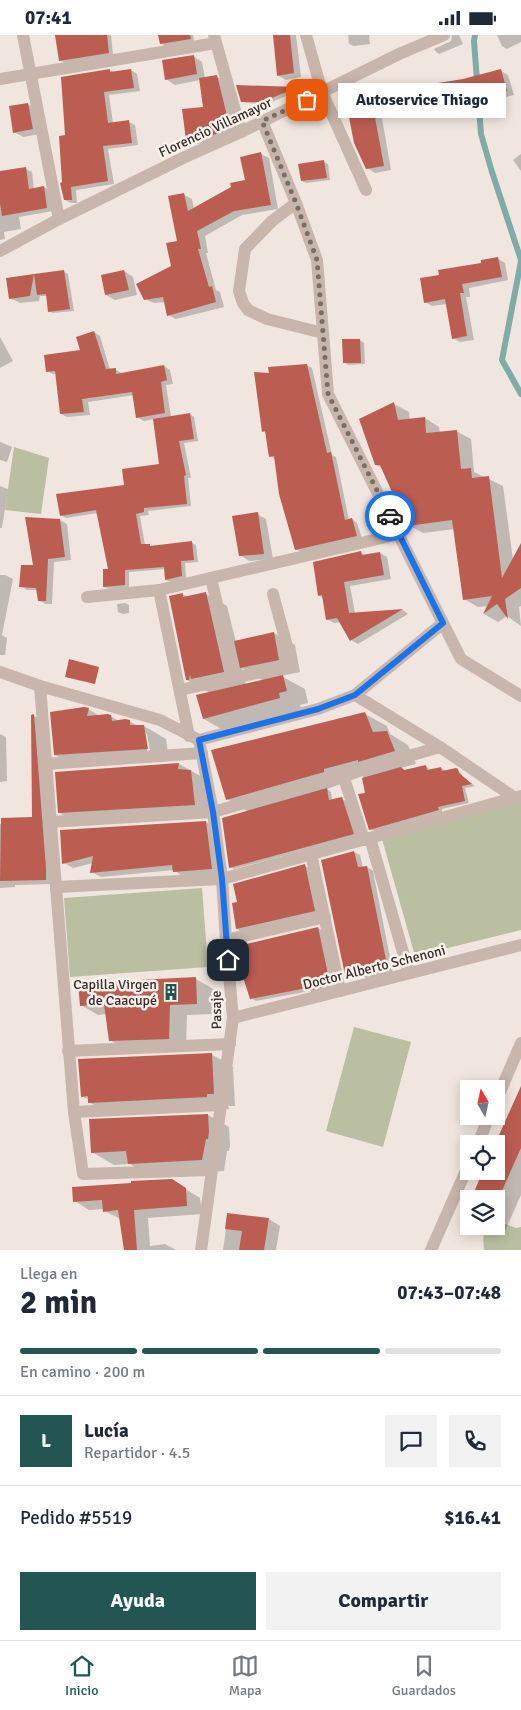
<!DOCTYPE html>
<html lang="es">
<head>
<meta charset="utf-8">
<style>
	:root { --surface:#fff; --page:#f2f2f3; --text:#1f2937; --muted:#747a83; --line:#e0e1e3; --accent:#235552 }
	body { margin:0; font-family:Signika,sans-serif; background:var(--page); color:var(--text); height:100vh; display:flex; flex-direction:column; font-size:19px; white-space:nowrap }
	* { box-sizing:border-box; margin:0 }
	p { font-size:16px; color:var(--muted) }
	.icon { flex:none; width:28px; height:28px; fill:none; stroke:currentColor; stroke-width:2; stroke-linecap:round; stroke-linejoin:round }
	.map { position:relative; height:1215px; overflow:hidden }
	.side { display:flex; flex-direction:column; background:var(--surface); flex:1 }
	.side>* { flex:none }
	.needle { width:32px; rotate:351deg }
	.controls { position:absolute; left:460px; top:1045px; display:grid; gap:10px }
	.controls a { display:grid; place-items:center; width:45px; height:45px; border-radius:0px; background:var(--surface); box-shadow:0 2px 12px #0003; font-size:25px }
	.pin { position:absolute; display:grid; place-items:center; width:42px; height:42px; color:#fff; margin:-21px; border-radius:10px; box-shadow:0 2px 8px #0006 }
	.courier { position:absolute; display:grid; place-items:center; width:50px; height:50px; margin:-25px; border:4px solid #1a73e8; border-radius:50%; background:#fff; color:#222; box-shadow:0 1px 6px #0007 }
	.bubble { position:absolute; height:35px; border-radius:0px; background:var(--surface); box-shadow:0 2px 12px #0003; font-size:16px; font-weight:700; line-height:35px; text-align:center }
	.head em { font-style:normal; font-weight:700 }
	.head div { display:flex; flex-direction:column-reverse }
	.head { display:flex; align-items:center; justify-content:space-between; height:85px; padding:0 20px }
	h1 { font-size:32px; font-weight:700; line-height:38px }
	.bar { display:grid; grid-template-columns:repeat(4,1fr); gap:8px 5px; align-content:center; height:60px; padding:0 20px }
	.bar i { height:6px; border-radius:4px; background:var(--line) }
	.bar .on { background:var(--accent) }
	.bar p { grid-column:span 4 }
	.line { display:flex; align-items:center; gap:12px; padding:0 20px; border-top:1px solid var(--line) }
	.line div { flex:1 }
	.round { display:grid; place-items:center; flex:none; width:52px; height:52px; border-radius:0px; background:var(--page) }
	.primary-button { display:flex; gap:10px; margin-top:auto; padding:10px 20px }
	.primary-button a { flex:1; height:58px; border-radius:0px; background:var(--accent); color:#fff; font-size:20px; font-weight:700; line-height:58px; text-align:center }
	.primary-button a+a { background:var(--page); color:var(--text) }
	.status { display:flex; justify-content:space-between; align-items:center; height:35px; padding:0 25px; background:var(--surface); direction:ltr }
	.status svg { height:14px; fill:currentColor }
	.dock { display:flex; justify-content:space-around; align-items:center; height:70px; border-top:1px solid var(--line); background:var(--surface); font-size:14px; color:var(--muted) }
	.dock a { display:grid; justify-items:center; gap:2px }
	.dock .on { color:var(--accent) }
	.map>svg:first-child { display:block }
</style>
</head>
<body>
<div class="status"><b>07:41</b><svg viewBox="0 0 49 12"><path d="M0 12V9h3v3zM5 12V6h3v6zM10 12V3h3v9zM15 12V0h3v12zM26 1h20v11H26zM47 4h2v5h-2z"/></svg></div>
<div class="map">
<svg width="521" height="1215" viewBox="0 0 521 1215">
	<rect width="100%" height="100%" fill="#f1e6df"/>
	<!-- green -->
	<g fill="#b9bfa0">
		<path d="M14,412l35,11 -8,56 -36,-4z"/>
		<path d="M521,765v130l-106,26 -33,-117z"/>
		<path d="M202,853l6,79 -138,10 -6,-79z"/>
		<path d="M354,992l57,15 -28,105 -57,-16z"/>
		<path d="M500,1187l16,6 5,-1v23h-37c-1,-12 -3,-24 12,-24v-3z"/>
	</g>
	<!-- shadow -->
	<g fill="#0003" fill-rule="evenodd">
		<path d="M66,0h45l2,20 -49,8 -4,-3z"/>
		<path d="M159,0h34l1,6 -29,5 -4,-3z"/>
		<path d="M274,0h22l5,42 -15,3 -7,-4z"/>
		<path d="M348,0h21l1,9 -16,2 -5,-2z"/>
		<path d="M452,0h7l4,9 -24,10 -4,-3 -1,-2 17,-8z"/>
		<path d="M497,0h24v7l-14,7 -5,-3z"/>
		<path d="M193,21l9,6 3,16 12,-1 9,5 13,51 -18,8 -25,3 -9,-5 18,-31 -5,-28 -25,5 -9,-6z"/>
		<path d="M110,35l5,3 16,-3 6,4 3,17 -31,4 4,28 16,-1 6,3 3,20 -30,4 6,35 -38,6 1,13h-6l-6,-3 -2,-16 3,-48z"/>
		<path d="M501,36l7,4 6,20 -41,10 1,2 -23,4 -8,-5 20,-26z"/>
		<path d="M238,51l59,2 3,2 -33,14 -21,-1 -4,-2z"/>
		<path d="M28,69l9,6 4,24 -18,3 -9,-5z"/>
		<path d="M374,78l8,5 9,52 -16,3 -8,-5z"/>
		<path d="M261,119l8,4 9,51 -36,6 -37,21 3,17h-2l10,37 4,2 4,15 -48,12 -8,-4 -3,-13 -11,1 -9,-4 27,-33 6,-24 6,-47 8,4 2,10 52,-28z"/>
		<path d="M521,119v17l-8,-11z"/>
		<path d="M324,127l4,2 2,16 -24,3 -4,-2z"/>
		<path d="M26,134l6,3 2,17 10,-2 6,4 3,20 -34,6 2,12 -17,3 1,7 -5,1v-67z"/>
		<path d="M498,224l7,4 3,17 -39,8 1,9h-4l8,43 -14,2 -7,-4 -6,-34 -15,2 -7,-4 15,-26z"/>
		<path d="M63,236l5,3 6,37 -21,2 -4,-2 -2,-15h-7l-1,5 -19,2 -10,-5 -2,-19z"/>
		<path d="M124,236l9,6 4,18 -22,5 -9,-5z"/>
		<path d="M94,297l6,4 10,34 5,-1 6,4 1,2 42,-9 6,4 3,14 -7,1 5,32 19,-3 4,3 4,24 -14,2 7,35h-3l3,28 -43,5 1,4 -9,1 5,29 7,2 40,-4 4,2 2,17 -13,1 1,16 -15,3 -5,-2v-11l-37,3v15l-20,2 -5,-2 6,-17 -12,-57 -32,5 -5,-3 65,-29 35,-21 -7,-46 -10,2 -7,-4 -3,-22 -46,7 2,13 -23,2 -6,-3 -4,-40h-4l-6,-3 35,-20z"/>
		<path d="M0,302l13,24 -13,7z"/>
		<path d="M360,305l4,3 1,21 -17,1 -4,-3z"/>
		<path d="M306,330l6,3 20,87 4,2 13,63 3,-1 5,4 5,15 -60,14 -6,-3 -21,-90 -4,-3 -4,-23 -4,-2 7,-57z"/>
		<path d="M394,369l15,8 1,8 15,-2 14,9 1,6 16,-2 15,8 3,33 29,14 10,74 8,-15v61l-2,1 2,19 -14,-10 -9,6 -14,-8 4,-8 -10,1 -14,-8 -9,-70 -32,4 -15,-8 -24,-56 -8,-4z"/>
		<path d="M0,407l12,5 -5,15 -7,-2z"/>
		<path d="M0,451l8,3 -6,39h-2z"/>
		<path d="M257,479l9,5 7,40 -24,2 -9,-6z"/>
		<path d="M60,485l7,4 4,36 -17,2 -2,42h-6l-6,-3 -2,-11h-11l-6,-4 13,-19z"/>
		<path d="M361,518l5,3 14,-3 7,4 4,22 -41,7 5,27 48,-3 5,4 -50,30 -7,-4 -10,-18 -7,1 -7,-4 -3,-20 -5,-4z"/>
		<path d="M0,540h5l8,4 -11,56 5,3 -2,17h-5z"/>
		<path d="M182,559l6,3 18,-3 21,12 9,36 38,-9 21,12 5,27 -19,4 24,13 3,14 -8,2 1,5 -76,21 -21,-12 6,-26 -23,-13zM242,633l22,13 -18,4z"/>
		<path d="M125,568l4,2v8l-6,1 -5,-2 -1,-8z"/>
		<path d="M88,674l12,7h10l9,5h10l9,5h6l22,13 3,22 -93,6 -21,-12zM144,696l3,3 4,21h-3z"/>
		<path d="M365,679l22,12 3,8 18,11 8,19 -15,4 5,3 20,-5 5,5 10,-3 5,3 10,-2 4,3 3,5 12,9 -10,2 4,15 -27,6v3l-67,19 -5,-2 -4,-35 -3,-18 -36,13 4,3 1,8 9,-1 5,2 11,35 -123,33 -4,-2 19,-55 -22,-13z"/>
		<path d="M34,681l8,4 11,164 -38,1v2l-15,1v-64l33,-6z"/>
		<path d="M0,699l6,3 1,44 -7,1z"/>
		<path d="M179,729l34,19 3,34 -135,8 -21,-12 -4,-40z"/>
		<path d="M206,787l9,5 6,47 -38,3 -9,-7 -73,7 -9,-5 1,-9 -20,5 -9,-5z"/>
		<path d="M354,817l6,3 3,13 4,-1 6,4 20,102 -24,7 -6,-4 -11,2 -6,-3 -24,-114z"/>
		<path d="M305,831l5,3 9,45 -77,18 -5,-3 1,-25z"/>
		<path d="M318,893l5,3 11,52 -3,5 -18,5 -3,-2 -54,10 -5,-3z"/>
		<path d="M196,944l17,10 1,25 -27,1 -1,33 -59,2 -17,-10 -4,-26 -8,1 -17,-10z"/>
		<path d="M211,1019l22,13 2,39h-7l1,3 -118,6 -22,-13v-2l-7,-4z"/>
		<path d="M521,1055v105l-17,38 -15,-7h7v-55z"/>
		<path d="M208,1080l21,12 1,18 -1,6h-2l-3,20 -73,5 -21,-12 -16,1 -22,-13z"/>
		<path d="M172,1146l28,17 2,16 -54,4 2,28 15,-2 11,6h-51l-4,-31 -17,-8v-2l-15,1 -14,-9z"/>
		<path d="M469,1171v9l-3,-1z"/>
		<path d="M228,1179l41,5 11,7 -4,24h-53z"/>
	</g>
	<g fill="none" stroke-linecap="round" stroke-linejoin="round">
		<!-- stream -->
		<g stroke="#80aca8" stroke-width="6">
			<path d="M475,0l-1,6 7,93 11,38 29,88"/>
			<path d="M521,226l-19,99 19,34"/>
		</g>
	</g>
	<!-- building -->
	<g fill="#bc5d52">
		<path d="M55,0h52l2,18 -50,8z"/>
		<path d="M158,0h32l1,4 -31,5z"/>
		<path d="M273,0h17l4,38 -17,3z"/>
		<path d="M194,20l3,19 -32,6 -3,-20z"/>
		<path d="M110,34v3l21,-3 3,19 -30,4 4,31 21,-3 3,23 -29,3 5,35 -37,6 1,13h-8l-4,-17 2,-1 -3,-46 6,-1 -4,-58z"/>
		<path d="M501,34l6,22 -41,10 1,2 -25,4 -4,-24 25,-4z"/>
		<path d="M217,40l13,53 -19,8 -25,4 -4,-31 21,-2 -4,-29z"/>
		<path d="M236,50l62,2 -36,15h-21z"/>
		<path d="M28,68l5,26 -20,4 -4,-27z"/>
		<path d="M374,77l10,54 -18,3 -12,-26 -5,-26z"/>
		<path d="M261,117l10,53 -37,6 -37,20 4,18h-3l11,38 3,-1 4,16 -49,14 -4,-19 -19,3 -8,-16 35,-18 -5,-23 11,-2 -9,-45 16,-3 4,18 43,-24 -1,-4 15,-3 -5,-23z"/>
		<path d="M324,125l3,18 -26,3 -3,-17z"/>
		<path d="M26,132l3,22 15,-3 3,22 -45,8 -2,-13v-32z"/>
		<path d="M498,222l4,20 -40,7 2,9h-4l7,43 -15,3 -7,-40 -21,4 -4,-25 19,-3 -1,-5 43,-7v-3z"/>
		<path d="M64,235l6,39 -22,3 -2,-18 -9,1 -3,-21z"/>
		<path d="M124,235l5,20 -24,5 -4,-20z"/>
		<path d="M34,239l-4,22 -21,3 -3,-21z"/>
		<path d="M94,296l12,38 10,-1v6l48,-9 3,15 -6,2 4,31 -29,5 -4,-26 -50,7 2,13 -24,2 -5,-43 -9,1 -2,-17 36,-5 -4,-13z"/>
		<path d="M342,304h18l1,24h-18z"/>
		<path d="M307,329l20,89 4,-1 14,68 7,-2 5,18 -62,14 -16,-56 -5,-38 -5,1 -4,-26 -3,1 -8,-60 15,1 -1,-6z"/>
		<path d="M394,367l4,18 27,-3 1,16 31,-3 4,39 10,-1 1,10 17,-2 13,102 19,-35v45l-16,11 3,20 -11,-15 -14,10 9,-18 -29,4 -11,-80 -45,6 -27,-61h-5l-16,-46z"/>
		<path d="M190,378l4,26 -15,2 7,34 -2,1 3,28 -43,4v4l-8,2 5,30h9v2l42,-5 2,19 -13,1 1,15 -17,4 -1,-13 -39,3v15l-22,2v-18h5l-12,-59 -36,6 -4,-22 68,-9 -2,-16 37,-5 -6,-45z"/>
		<path d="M258,477l6,42 -25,2 -7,-40z"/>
		<path d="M25,482l35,2 5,38 -17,2 -2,42h-8l-2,-13 -17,-1 2,-22h12z"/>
		<path d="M361,516l1,4 18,-3 4,23 -40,7 5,31 54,-4 -53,32 -13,-23 -11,2 -4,-25 -4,1 -5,-34z"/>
		<path d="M206,557l18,80 -33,7 -1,-4 -1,5h-3l-17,-84 14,-3v4z"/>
		<path d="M274,597l5,28 -39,8 -6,-27z"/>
		<path d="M69,624l30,8 -4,17 -30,-7z"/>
		<path d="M283,640l4,16 -8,2 1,5 -77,21 -7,-24z"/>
		<path d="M84,672l5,1 -2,8 21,-2 3,1 1,6 13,-2 5,1v5h14l4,24 -94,6 -4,-43z"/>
		<path d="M365,677l8,20 14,-1 8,20 -37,11v-2l-34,9v3l-98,28 -15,-50z"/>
		<path d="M34,679l12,154v12l-46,1 1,-63 31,-1 -1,-102z"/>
		<path d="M179,728l-1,6 13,1 4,35 -137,8 -3,-41z"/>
		<path d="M426,730l1,5 14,-3 1,4 14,-3 2,1 1,4 13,11 -10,2 3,15 -27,6 1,3 -70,20 -11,-36 7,-1 -3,-15 39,-11 3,3z"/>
		<path d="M327,753l2,12 13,-3 12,37 -125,34 -7,-50z"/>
		<path d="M206,786l6,48 -39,3 -1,-7 -82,8 3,-17 -31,8 -2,-34z"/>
		<path d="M354,816l4,16 9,-1 21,104 -26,7 -1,-5 -16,3 -24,-115z"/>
		<path d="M305,829l10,47 -79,18 -4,-26 5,-1 -4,-18z"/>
		<path d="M318,892l11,52 -2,7 -20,5v-3l-57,11 -7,-22 -5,-31z"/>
		<path d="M196,942l1,27 -27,1 -1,34 -60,2 -5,-37 -24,2 -2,-23z"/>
		<path d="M212,1018l2,41h-7v3l-119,6v-7l-7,1 -3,-38z"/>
		<path d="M521,1051v62l-25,56v-5h-25l12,-28h13l-1,-27z"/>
		<path d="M208,1079l1,18 -1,7h-2l-4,21 -74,4 -2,-13 -35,2 -2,-34z"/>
		<path d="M172,1144l14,9 1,18 -53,4 3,40h-13l-6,-40 -15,2 -1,-12 -29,2 -1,-15 59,-4v-2z"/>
		<path d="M227,1178l42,5 -5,32h-25l3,-19 -17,-2z"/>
	</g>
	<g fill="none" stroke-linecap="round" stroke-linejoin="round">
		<!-- minor -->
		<g stroke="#c8b5ac" stroke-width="12">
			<path d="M23,0l36,184"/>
			<path d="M214,0l27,97"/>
			<path d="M306,0l16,57 44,98"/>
			<path d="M0,44l216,-36"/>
			<path d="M262,86l34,82 21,57 11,134 133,265 60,37"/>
			<path d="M296,168l-24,18 -27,28 -6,42 4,12 5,7 19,9 56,14"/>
			<path d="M0,216l59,-32 126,-62 56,-25 158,-78 45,-19"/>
			<path d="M211,543l23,100"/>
			<path d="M159,555l30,146"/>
			<path d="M87,562l72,-7 240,-56"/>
			<path d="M0,637l40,14 120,34 39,20 119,-31 37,-14 88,-72"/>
			<path d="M40,651l34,426 9,62 128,-4"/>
			<path d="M180,655l112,-25 -19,-71"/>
			<path d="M355,660l85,52 75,51"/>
			<path d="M199,705l14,72 9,67 4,61 7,78 -32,232"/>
			<path d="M46,729l156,-11"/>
			<path d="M343,740l21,65"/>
			<path d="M50,787l163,-10 227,-65"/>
			<path d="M370,803l39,135"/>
			<path d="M311,819l29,137"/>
			<path d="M56,852l166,-8 299,-83"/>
			<path d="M226,905l99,-23"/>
			<path d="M233,983l288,-73"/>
			<path d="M68,1016l162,-7"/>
			<path d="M496,1066l25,-58"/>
			<path d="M74,1077l146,-7"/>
			<path d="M478,1109l11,-28"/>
			<path d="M431,1215l38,-86"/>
		</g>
	</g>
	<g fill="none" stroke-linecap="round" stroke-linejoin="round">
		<!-- done -->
		<path stroke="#786d69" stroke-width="5" stroke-dasharray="0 9" d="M307,65l-45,21 34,82 21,57 11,134 62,122"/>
		<!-- route -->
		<path stroke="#1a73e8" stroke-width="6" d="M228,925l-6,-81 -9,-67 -14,-72 119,-31 37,-14 88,-72 -53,-107"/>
	</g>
	<!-- icons -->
	<defs>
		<g id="building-bare" transform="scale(1.35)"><path d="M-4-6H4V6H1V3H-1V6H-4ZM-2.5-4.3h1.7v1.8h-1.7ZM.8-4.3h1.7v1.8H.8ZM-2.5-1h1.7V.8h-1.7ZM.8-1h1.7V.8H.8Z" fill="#235552" stroke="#f9f1eb" stroke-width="2.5" paint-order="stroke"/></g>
	</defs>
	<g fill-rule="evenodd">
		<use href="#building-bare" x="171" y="957"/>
	</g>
	<g text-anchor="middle" stroke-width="5" stroke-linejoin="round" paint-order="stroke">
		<!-- street labels -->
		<g font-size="14" fill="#372c2a" stroke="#f9f1eb">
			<text transform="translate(215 92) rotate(-25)" y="5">Florencio Villamayor</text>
			<text transform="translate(374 932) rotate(-14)" y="5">Doctor Alberto Schenoni</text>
			<text transform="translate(216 975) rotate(-91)" y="5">Pasaje</text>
		</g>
		<!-- poi labels -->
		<g font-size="14" fill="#372c2a" stroke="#f9f1eb" text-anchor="end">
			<text x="157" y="954">Capilla Virgen<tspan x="157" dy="16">de Caacupé</tspan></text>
		</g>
	</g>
</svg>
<div class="controls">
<a><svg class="needle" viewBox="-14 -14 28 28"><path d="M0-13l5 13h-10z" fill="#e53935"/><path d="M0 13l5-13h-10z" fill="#747a83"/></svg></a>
<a><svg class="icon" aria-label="locate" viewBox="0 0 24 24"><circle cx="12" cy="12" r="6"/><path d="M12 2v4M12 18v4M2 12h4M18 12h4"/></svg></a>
<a><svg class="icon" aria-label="layers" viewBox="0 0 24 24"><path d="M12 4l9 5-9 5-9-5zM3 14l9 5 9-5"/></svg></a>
</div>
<div class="pin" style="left:307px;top:65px;background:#ea580c"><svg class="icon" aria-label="bag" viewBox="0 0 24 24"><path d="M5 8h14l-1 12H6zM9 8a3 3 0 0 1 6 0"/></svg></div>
<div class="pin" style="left:228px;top:925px;background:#1f2937"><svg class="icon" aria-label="home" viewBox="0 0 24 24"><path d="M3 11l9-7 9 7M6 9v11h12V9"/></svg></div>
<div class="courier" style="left:390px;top:481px"><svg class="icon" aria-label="car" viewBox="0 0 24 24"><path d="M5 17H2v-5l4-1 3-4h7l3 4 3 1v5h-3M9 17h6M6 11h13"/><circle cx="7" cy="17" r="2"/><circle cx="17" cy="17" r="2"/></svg></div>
<div class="bubble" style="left:338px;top:48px;width:168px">Autoservice Thiago</div>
</div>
<section class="side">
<div class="head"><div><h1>2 min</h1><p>Llega en</p></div><em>07:43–07:48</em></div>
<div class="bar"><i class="on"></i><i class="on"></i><i class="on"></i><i></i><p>En camino · 200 m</p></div>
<div class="line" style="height:90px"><b class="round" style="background:var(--accent);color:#fff">L</b><div><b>Lucía</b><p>Repartidor · 4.5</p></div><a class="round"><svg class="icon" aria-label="chat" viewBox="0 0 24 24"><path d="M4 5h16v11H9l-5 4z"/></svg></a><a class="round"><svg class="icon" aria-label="phone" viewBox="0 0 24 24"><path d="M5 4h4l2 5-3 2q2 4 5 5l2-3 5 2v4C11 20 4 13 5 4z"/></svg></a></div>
<div class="line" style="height:65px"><div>Pedido #5519</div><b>$16.41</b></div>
<div class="primary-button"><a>Ayuda</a><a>Compartir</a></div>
</section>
<nav class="dock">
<a class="on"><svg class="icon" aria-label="home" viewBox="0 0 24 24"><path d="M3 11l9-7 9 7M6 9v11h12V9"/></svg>Inicio</a>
<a><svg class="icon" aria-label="map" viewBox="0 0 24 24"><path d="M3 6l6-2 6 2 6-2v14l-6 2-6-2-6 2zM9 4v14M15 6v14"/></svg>Mapa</a>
<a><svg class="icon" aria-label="saved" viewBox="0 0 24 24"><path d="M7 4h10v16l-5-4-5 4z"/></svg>Guardados</a>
</nav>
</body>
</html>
